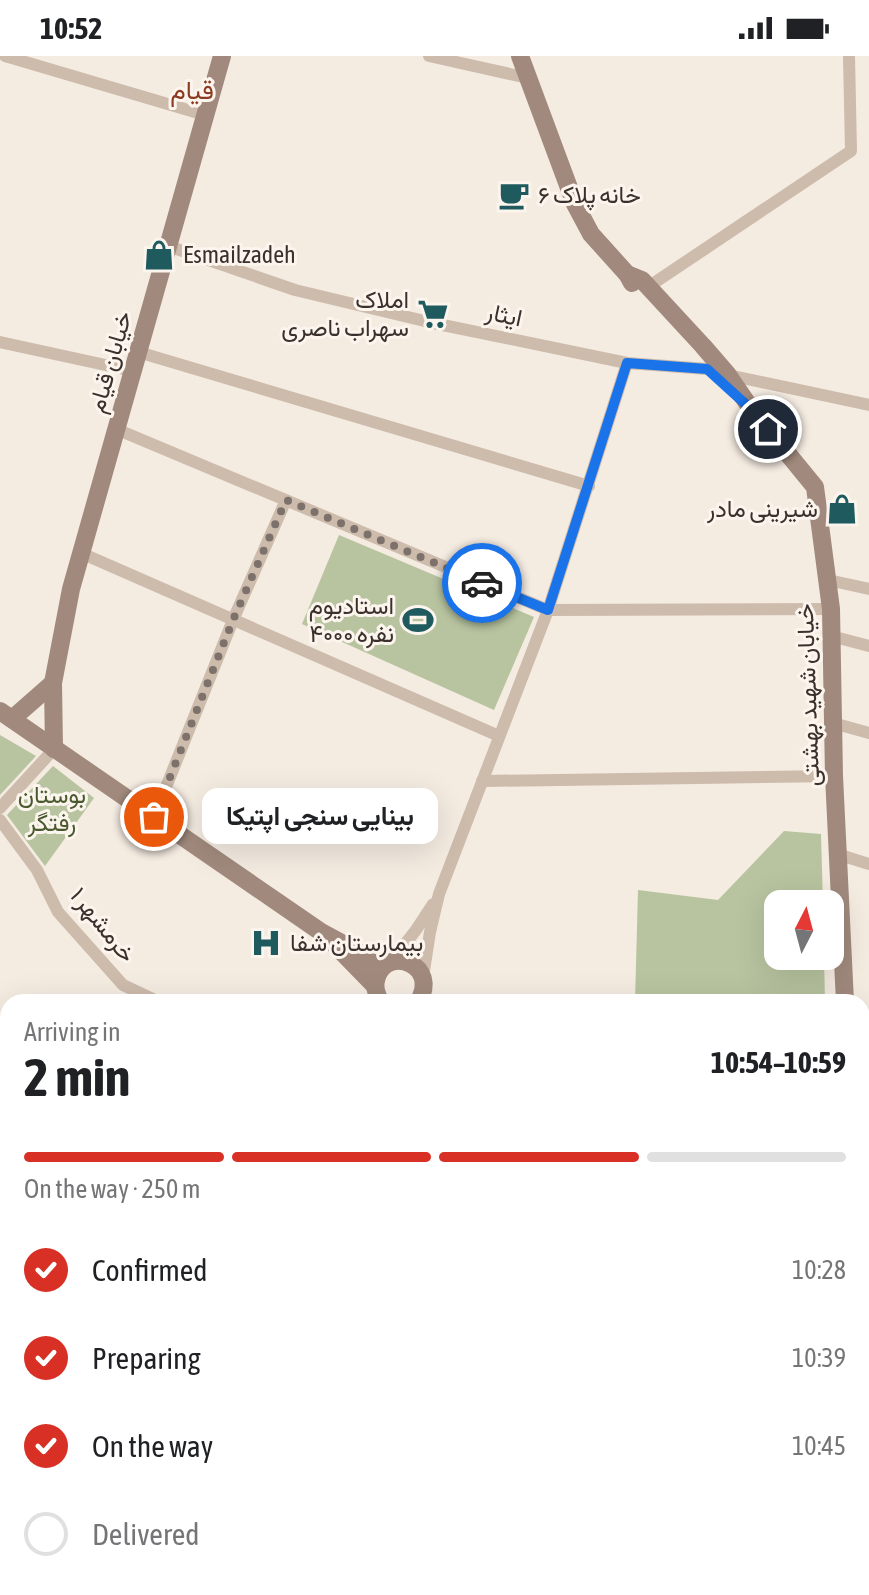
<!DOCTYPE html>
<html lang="en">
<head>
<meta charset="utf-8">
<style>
	:root { --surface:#fff; --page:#f6f6f6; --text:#202124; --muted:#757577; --line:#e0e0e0; --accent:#d93025 }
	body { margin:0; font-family:"Asap Condensed",Vazirmatn,sans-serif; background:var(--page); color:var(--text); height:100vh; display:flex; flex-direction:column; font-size:30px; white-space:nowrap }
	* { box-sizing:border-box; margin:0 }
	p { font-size:26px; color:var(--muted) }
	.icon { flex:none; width:44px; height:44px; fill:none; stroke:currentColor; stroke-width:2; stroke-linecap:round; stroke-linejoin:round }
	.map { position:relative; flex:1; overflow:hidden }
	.drawer { position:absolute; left:0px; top:938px; width:870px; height:602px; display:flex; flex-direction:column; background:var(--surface); border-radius:24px 24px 0 0; box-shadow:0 8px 32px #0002 }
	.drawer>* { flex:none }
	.needle { width:52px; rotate:6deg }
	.tools { position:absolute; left:764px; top:834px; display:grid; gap:16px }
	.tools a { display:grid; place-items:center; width:80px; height:80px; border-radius:16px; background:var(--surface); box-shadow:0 8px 32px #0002; font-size:40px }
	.pin { position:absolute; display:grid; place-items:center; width:68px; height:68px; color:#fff; margin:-34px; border:4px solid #fff; border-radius:50%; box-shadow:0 2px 8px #0007 }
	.courier { position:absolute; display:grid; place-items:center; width:80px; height:80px; margin:-40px; border:6px solid #1a73e8; border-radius:50%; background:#fff; color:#222; box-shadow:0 2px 10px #0007 }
	.bubble { position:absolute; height:56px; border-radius:16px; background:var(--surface); box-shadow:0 8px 32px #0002; font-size:26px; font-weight:700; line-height:56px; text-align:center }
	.headline em { font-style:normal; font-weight:700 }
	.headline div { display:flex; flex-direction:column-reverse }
	.headline { display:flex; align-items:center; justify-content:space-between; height:136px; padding:0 24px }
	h1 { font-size:52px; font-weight:700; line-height:60px }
	.bar { display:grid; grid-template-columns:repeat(4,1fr); gap:12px 8px; align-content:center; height:96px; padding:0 24px }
	.bar i { height:10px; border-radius:6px; background:var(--line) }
	.bar .selected { background:var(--accent) }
	.bar p { grid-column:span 4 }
	ol { padding:0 24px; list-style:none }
	li { display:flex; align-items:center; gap:24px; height:88px }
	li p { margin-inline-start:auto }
	li .icon { padding:8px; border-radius:50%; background:var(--accent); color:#fff; stroke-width:4 }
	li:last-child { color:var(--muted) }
	li i { width:44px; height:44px; border:4px solid var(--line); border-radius:50% }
	.status { display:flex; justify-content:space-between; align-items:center; height:56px; padding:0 40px; background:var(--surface); direction:ltr }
	.status svg { height:22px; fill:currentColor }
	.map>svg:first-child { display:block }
</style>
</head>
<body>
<div class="status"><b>10:52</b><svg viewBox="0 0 49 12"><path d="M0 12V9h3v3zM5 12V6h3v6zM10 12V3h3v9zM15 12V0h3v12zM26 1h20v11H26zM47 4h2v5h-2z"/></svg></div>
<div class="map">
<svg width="869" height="1539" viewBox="0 0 869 1539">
	<rect width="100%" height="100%" fill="#f4ebe1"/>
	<!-- green -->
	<g fill="#b8c4a0">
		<path d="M339,479l195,82 -40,93 -192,-86z"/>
		<path d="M0,679l36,21 -36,39z"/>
		<path d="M53,710l41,32 -49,68 -38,-51z"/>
		<path d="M784,775l37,3 2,70h-45v52h46l1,46h-190l3,-112 80,10z"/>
		<path d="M869,962v54l-3,-3 -3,-50z"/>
		<path d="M91,1532h103l14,7h-121z"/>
	</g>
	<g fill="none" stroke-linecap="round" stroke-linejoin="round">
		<!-- minor -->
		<g stroke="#cdbbac" stroke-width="12">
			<path d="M5,0l200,59"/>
			<path d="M429,0l99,22"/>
			<path d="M168,190l127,44 138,33 194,40 80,6"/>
			<path d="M648,231l203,-136 -2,-95"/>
			<path d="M0,286l133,29"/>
			<path d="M138,296l451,134"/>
			<path d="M728,319l141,30"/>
			<path d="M116,373l432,181 283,-1"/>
			<path d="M81,497l418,183"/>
			<path d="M828,524l41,9"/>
			<path d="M831,580l38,10"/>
			<path d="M833,667l36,10"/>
			<path d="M482,725l352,-5"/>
			<path d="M0,752l54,-59"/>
			<path d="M154,761l79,-197 53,-120"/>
			<path d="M0,764l37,50 21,42 65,73 36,17"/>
			<path d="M837,798l32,10"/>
			<path d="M391,906l25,-32 17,-26"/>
			<path d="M423,921l7,-45 9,-38 109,-284 79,-247"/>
			<path d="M862,1039l7,1"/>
			<path d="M0,1372l8,3"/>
			<path d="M866,1520l3,-24"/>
		</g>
		<!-- tertiary -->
		<g stroke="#cdbbac" stroke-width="16">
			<path d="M63,1539l4,-7"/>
			<path d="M561,1539l1,-7"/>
		</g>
		<!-- secondary -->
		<g stroke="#a18a7d" stroke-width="18">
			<path d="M520,0l55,148 16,30 36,40 5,9"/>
			<path d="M627,218l15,6 61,66 25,29 24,35 63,77 16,122 3,167 11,226"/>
			<path d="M0,655l321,221 63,34"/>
			<path d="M12,663l41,-36"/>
			<path d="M54,693l-1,-66 18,-94 151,-533"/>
			<path d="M335,889l40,41"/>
			<path d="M381,946c-5,-8 -8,-16 -4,-25 11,-33 64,-11 41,25"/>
			<path d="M862,1077l7,11"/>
			<path d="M862,1242l7,4"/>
		</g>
	</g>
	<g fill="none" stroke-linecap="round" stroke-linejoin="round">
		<!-- done -->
		<path stroke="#7c716b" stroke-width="8" stroke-dasharray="0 14.4" d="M154,761l79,-197 53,-120 196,83"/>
		<!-- route -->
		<path stroke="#1a73e8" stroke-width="10" d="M482,527l66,27 79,-247 80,6 45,41 16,19"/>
	</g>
	<!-- icons -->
	<defs>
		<g id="cafe-bare" transform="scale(2.4)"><path d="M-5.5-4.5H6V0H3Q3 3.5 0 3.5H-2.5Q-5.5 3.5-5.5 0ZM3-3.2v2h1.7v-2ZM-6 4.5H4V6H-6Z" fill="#1f5a5e" stroke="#fbf5ee" stroke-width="2.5" paint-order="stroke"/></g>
		<g id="shop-bare" transform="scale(2.4)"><path d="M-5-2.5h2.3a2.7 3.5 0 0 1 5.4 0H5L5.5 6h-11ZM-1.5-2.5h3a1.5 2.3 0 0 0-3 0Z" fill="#1f5a5e" stroke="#fbf5ee" stroke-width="2.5" paint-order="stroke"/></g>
		<g id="supermarket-bare" transform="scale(2.4)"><path d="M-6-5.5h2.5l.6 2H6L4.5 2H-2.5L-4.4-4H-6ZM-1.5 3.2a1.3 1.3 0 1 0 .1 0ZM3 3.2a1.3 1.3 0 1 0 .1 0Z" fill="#1f5a5e" stroke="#fbf5ee" stroke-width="2.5" paint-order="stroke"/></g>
		<g id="stadium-bare" transform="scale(2.4)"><path d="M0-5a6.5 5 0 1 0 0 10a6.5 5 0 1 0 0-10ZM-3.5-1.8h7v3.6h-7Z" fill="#1f5a5e" stroke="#fbf5ee" stroke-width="2.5" paint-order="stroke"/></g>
		<g id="hospital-bare" transform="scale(2.4)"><path d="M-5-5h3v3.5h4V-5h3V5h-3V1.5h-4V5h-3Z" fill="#1f5a5e" stroke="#fbf5ee" stroke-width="2.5" paint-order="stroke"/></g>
	</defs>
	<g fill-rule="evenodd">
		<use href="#cafe-bare" x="514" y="139"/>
		<use href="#shop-bare" x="159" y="199"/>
		<use href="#supermarket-bare" x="433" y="258"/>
		<use href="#shop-bare" x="842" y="453"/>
		<use href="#stadium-bare" x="418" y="564"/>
		<use href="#hospital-bare" x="266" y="887"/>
	</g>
	<g text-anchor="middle" stroke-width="6" stroke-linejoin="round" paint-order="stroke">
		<!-- poi labels -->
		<g font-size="24" fill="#3b302b" stroke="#fbf5ee" text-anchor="start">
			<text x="538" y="147">خانه پلاک ۶</text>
			<text x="183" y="207">Esmailzadeh</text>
			<text x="409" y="252" text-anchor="end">املاک<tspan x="409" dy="28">سهراب ناصری</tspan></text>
			<text x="818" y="461" text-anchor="end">شیرینی مادر</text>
			<text x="394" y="558" text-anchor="end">استادیوم<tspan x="394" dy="28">۴۰۰۰ نفره</tspan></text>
			<text x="290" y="895">بیمارستان شفا</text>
		</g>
		<!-- street labels -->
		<g font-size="24" fill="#3b302b" stroke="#fbf5ee">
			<text transform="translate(504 259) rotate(12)" y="8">ایثار</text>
			<text transform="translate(110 306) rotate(-74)" y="8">خیابان قیام</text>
			<text transform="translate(808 639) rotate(-92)" y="8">خیابان شهید بهشتی</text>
			<text transform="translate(103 869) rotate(51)" y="8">خرمشهر ۱</text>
		</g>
		<!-- park labels -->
		<g font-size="24" fill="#4a5a2e" stroke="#fbf5ee">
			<text x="52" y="747">بوستان<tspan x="52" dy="28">رفتگر</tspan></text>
		</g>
		<!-- neighbourhood labels -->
		<g font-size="26" fill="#8c3b22" stroke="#fbf5ee">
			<text x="192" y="43">قیام</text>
		</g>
	</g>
</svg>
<div class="tools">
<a><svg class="needle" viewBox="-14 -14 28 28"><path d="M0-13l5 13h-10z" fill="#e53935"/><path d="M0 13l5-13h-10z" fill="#757577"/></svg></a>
</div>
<div class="pin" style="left:154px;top:761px;background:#ea580c"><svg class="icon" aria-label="bag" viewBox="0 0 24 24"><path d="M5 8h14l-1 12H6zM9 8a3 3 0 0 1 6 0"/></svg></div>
<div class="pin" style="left:768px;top:373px;background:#1f2937"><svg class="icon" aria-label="home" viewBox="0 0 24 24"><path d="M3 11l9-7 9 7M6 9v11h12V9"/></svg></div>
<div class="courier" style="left:482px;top:527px"><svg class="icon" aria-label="car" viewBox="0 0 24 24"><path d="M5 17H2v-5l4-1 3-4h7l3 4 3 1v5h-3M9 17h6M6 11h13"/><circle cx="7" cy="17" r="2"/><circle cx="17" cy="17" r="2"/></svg></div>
<div class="bubble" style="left:202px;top:732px;width:236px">بینایی سنجی اپتیکا</div>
<section class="drawer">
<div class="headline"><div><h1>2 min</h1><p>Arriving in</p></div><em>10:54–10:59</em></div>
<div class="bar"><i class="selected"></i><i class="selected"></i><i class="selected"></i><i></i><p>On the way · 250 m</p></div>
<ol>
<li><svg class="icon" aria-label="check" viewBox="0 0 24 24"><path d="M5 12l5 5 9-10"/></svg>Confirmed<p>10:28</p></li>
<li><svg class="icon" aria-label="check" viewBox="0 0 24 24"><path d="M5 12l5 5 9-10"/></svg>Preparing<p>10:39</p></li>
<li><svg class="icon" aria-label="check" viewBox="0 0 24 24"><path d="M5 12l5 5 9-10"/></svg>On the way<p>10:45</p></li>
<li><i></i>Delivered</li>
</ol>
</section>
</div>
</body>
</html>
